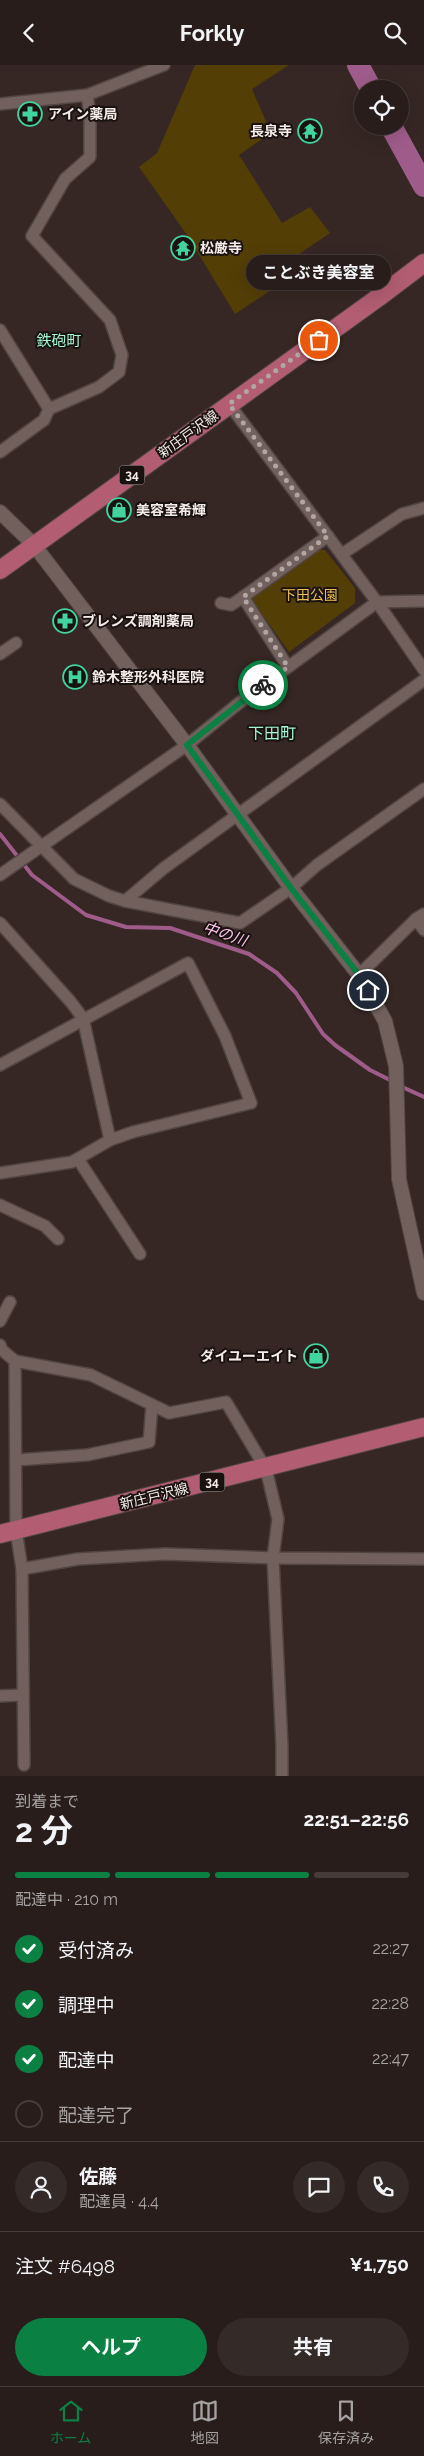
<!DOCTYPE html>
<html lang="ja">
<head>
<meta charset="utf-8">
<style>
	:root { --surface:#281d1b; --page:#342a28; --text:#f1f3f6; --muted:#a5a2a3; --line:#443b3a; --accent:#0b8043 }
	body { margin:0; font-family:Raleway,"Noto Sans JP",sans-serif; background:var(--page); color:var(--text); height:100vh; display:flex; flex-direction:column; font-size:19px; white-space:nowrap }
	* { box-sizing:border-box; margin:0 }
	p { font-size:16px; color:var(--muted) }
	.icon { flex:none; width:28px; height:28px; fill:none; stroke:currentColor; stroke-width:2; stroke-linecap:round; stroke-linejoin:round }
	.map { position:relative; height:1711px; overflow:hidden }
	.drawer { display:flex; flex-direction:column; background:var(--surface); flex:1 }
	.drawer>* { flex:none }
	.controls { position:absolute; left:354px; top:15px; display:grid; gap:10px }
	.controls a { display:grid; place-items:center; width:55px; height:55px; border-radius:50%; background:var(--surface); box-shadow:0 5px 20px #0002,0 0 0 1px var(--line); font-size:25px }
	.pin { position:absolute; display:grid; place-items:center; width:42px; height:42px; color:#fff; margin:-21px; border:2px solid #fff; border-radius:50%; box-shadow:0 1px 5px #0007 }
	.courier { position:absolute; display:grid; place-items:center; width:50px; height:50px; margin:-25px; border:4px solid #0b8043; border-radius:50%; background:#fff; color:#222; box-shadow:0 1px 6px #0007 }
	.bubble { position:absolute; height:35px; border-radius:18px; background:var(--surface); box-shadow:0 5px 20px #0002,0 0 0 1px var(--line); font-size:16px; font-weight:700; line-height:35px; text-align:center }
	.overview em { font-style:normal; font-weight:700 }
	.overview div { display:flex; flex-direction:column-reverse }
	.overview { display:flex; align-items:center; justify-content:space-between; height:85px; padding:0 15px }
	h1 { font-size:32px; font-weight:700; line-height:38px }
	.bar { display:grid; grid-template-columns:repeat(4,1fr); gap:8px 5px; align-content:center; height:60px; padding:0 15px }
	.bar i { height:6px; border-radius:4px; background:var(--line) }
	.bar .on { background:var(--accent) }
	.bar p { grid-column:span 4 }
	.line { display:flex; align-items:center; gap:12px; padding:0 15px; border-top:1px solid var(--line) }
	.line div { flex:1 }
	.round { display:grid; place-items:center; flex:none; width:52px; height:52px; border-radius:26px; background:var(--page) }
	ol { padding:0 15px; list-style:none }
	li { display:flex; align-items:center; gap:15px; height:55px }
	li p { margin-inline-start:auto }
	li .icon { padding:5px; border-radius:50%; background:var(--accent); color:#fff; stroke-width:4 }
	li:last-child { color:var(--muted) }
	li i { width:28px; height:28px; border:2px solid var(--line); border-radius:50% }
	.button { display:flex; gap:10px; margin-top:auto; padding:10px 15px }
	.button a { flex:1; height:58px; border-radius:30px; background:var(--accent); color:#fff; font-size:20px; font-weight:700; line-height:58px; text-align:center }
	.button a+a { background:var(--page); color:var(--text) }
	header { display:flex; justify-content:space-between; align-items:center; height:65px; padding:0 15px; background:var(--surface); font-size:22px; font-weight:700 }
	.tab-bar { display:flex; justify-content:space-around; align-items:center; height:70px; border-top:1px solid var(--line); background:var(--surface); font-size:14px; color:var(--muted) }
	.tab-bar a { display:grid; justify-items:center; gap:2px }
	.tab-bar .on { color:var(--accent) }
	.map>svg:first-child { display:block }
</style>
</head>
<body>
<header><svg class="icon" aria-label="back" viewBox="0 0 24 24"><path d="M15 5l-7 7 7 7"/></svg>Forkly<svg class="icon" aria-label="search" viewBox="0 0 24 24"><circle cx="10" cy="10" r="6"/><path d="M15 15l6 6"/></svg></header>
<div class="map">
<svg width="424" height="1711" viewBox="0 0 424 1711">
	<rect width="100%" height="100%" fill="#362724"/>
	<!-- green -->
	<g fill="#533e06">
		<path d="M195,0h94l-37,24 19,44 -32,22 43,68 28,-16 20,26 -40,27 10,11 -65,43 -48,-79 -48,-68 18,-14z"/>
		<path d="M315,485h10l30,38v15l-66,49 -39,-55z"/>
	</g>
	<g fill="none" stroke-linecap="round" stroke-linejoin="round">
		<!-- stream -->
		<g stroke="#9f5c8b" stroke-width="4">
			<path d="M0,769l32,41 54,40 40,12 44,1 79,26 28,19 19,20 27,41 12,11 35,25 22,11"/>
			<path d="M400,1021l24,11"/>
		</g>
		<!-- river -->
		<g stroke="#9f5c8b" stroke-width="22">
			<path d="M358,0l13,24"/>
			<path d="M391,61l33,60"/>
		</g>
		<!-- minor casing -->
		<g stroke="#514542" stroke-width="14">
			<g id="minor">
				<path d="M0,39l87,-9 77,-30"/>
				<path d="M0,265l49,79"/>
				<path d="M229,339l148,198 47,68"/>
				<path d="M0,387l44,-32 5,-11 50,-22 20,-15 3,-17 -12,-35 -78,-84 33,-57 25,-22v-42l-3,-20"/>
				<path d="M342,489l60,-40 22,-6"/>
				<path d="M243,532l45,70"/>
				<path d="M221,538l10,2 12,-8 85,-61"/>
				<path d="M0,589l16,-11"/>
				<path d="M0,739l74,75 35,17 16,5 115,22 51,-35 26,-23 107,-76"/>
				<path d="M0,810l187,-130 52,-42 138,-101 47,-1"/>
				<path d="M125,836l39,-33 260,-188"/>
				<path d="M416,854l8,11"/>
				<path d="M0,858l70,78 13,17 27,122"/>
				<path d="M359,910l57,-56 8,-5"/>
				<path d="M0,1000l188,-102 37,73 26,67 -118,29 -23,8 -38,22 -72,11"/>
				<path d="M78,1094l62,95"/>
				<path d="M0,1140l45,21 13,13"/>
				<path d="M0,1256l10,-19"/>
				<path d="M0,1280l2,5 13,11 1,169 6,39 2,196"/>
				<path d="M15,1296l76,14 78,38 57,-11 40,67 12,50 -5,39 9,189v29"/>
				<path d="M16,1395l71,-5 62,-13 3,-37"/>
				<path d="M22,1504l56,-10 87,-5 108,4 151,1"/>
				<path d="M0,1631l23,-1"/>
			</g>
		</g>
		<!-- tertiary casing -->
		<g stroke="#514542" stroke-width="16">
			<path id="tertiary" d="M0,447l34,33 153,200 104,143 68,87 26,46 11,45 3,113 25,114"/>
		</g>
		<!-- primary casing -->
		<g stroke="#514542" stroke-width="20">
			<g id="primary">
				<path d="M0,505l379,-273 45,-34"/>
				<path d="M0,1469l424,-107"/>
			</g>
		</g>
		<!-- minor -->
		<use href="#minor" stroke="#72605d" stroke-width="11"/>
		<!-- tertiary -->
		<use href="#tertiary" stroke="#72605d" stroke-width="14"/>
		<!-- primary -->
		<use href="#primary" stroke="#b25d72" stroke-width="18"/>
	</g>
	<g fill="none" stroke-linecap="round" stroke-linejoin="round">
		<!-- done -->
		<path stroke="#b2a6a3" stroke-width="5" stroke-dasharray="0 9" d="M263,620l25,-18 -45,-70 85,-61 -99,-132 90,-64"/>
		<!-- route -->
		<path stroke="#0b8043" stroke-width="6" d="M263,620l-76,60 104,143 68,87 9,15"/>
	</g>
	<!-- icons -->
	<defs>
		<g id="pharmacy-ring" transform="scale(1.25)"><circle r="9.5" fill="#191210" stroke="#42d4a0" stroke-width="1.5"/><path d="M-2-6h4v4h4v4h-4v4h-4v-4h-4v-4h4Z" fill="#42d4a0"/></g>
		<g id="temple-ring" transform="scale(1.25)"><circle r="9.5" fill="#191210" stroke="#42d4a0" stroke-width="1.5"/><path d="M0-6L5-2H3V0L6.5 2.5H4V6H1.5V3h-3V6H-4V2.5H-6.5L-3 0V-2H-5Z" fill="#42d4a0"/></g>
		<g id="shop-ring" transform="scale(1.25)"><circle r="9.5" fill="#191210" stroke="#42d4a0" stroke-width="1.5"/><path d="M-5-2.5h2.3a2.7 3.5 0 0 1 5.4 0H5L5.5 6h-11ZM-1.5-2.5h3a1.5 2.3 0 0 0-3 0Z" fill="#42d4a0"/></g>
		<g id="hospital-ring" transform="scale(1.25)"><circle r="9.5" fill="#191210" stroke="#42d4a0" stroke-width="1.5"/><path d="M-5-5h3v3.5h4V-5h3V5h-3V1.5h-4V5h-3Z" fill="#42d4a0"/></g>
	</defs>
	<g fill-rule="evenodd">
		<use href="#pharmacy-ring" x="30" y="49"/>
		<use href="#temple-ring" x="310" y="66"/>
		<use href="#temple-ring" x="183" y="183"/>
		<use href="#shop-ring" x="119" y="445"/>
		<use href="#pharmacy-ring" x="65" y="556"/>
		<use href="#hospital-ring" x="75" y="612"/>
		<use href="#shop-ring" x="316" y="1291"/>
	</g>
	<g text-anchor="middle" stroke-width="4" stroke-linejoin="round" paint-order="stroke">
		<!-- shield labels -->
		<g fill="#191210" stroke="#b3aaa7" stroke-width="1">
			<rect x="119.5" y="400.5" width="25" height="19" rx="4"/>
			<rect x="199.5" y="1407.5" width="25" height="19" rx="4"/>
		</g>
		<g font-size="12" font-weight="bold" fill="#f5ebe8">
			<text x="132" y="414">34</text>
			<text x="212" y="1421">34</text>
		</g>
		<!-- poi labels -->
		<g font-size="14" font-weight="bold" fill="#f5ebe8" stroke="#191210" text-anchor="start">
			<text x="48" y="54">アイン薬局</text>
			<text x="292" y="71" text-anchor="end">長泉寺</text>
			<text x="200" y="188">松厳寺</text>
			<text x="136" y="450">美容室希輝</text>
			<text x="82" y="561">ブレンズ調剤薬局</text>
			<text x="92" y="617">鈴木整形外科医院</text>
			<text x="298" y="1296" text-anchor="end">ダイユーエイト</text>
		</g>
		<!-- street labels -->
		<g font-size="14" fill="#f5ebe8" stroke="#191210">
			<text transform="translate(188 369) rotate(-36)" y="5">新庄戸沢線</text>
			<text transform="translate(154 1431) rotate(-14)" y="5">新庄戸沢線</text>
		</g>
		<!-- park labels -->
		<g font-size="14" fill="#eebe4f" stroke="#191210">
			<text x="310" y="535">下田公園</text>
		</g>
		<!-- neighbourhood labels -->
		<g font-size="15" fill="#9ff6d0" stroke="#191210">
			<text x="59" y="281">鉄砲町</text>
		</g>
		<!-- water labels -->
		<g font-size="15" font-style="italic" fill="#fec4eb" stroke="#191210">
			<text transform="translate(225 869) rotate(19)" y="5">中の川</text>
		</g>
		<!-- quarter labels -->
		<g font-size="16" fill="#9ff6d0" stroke="#191210">
			<text x="272" y="674">下田町</text>
		</g>
	</g>
</svg>
<div class="controls">
<a><svg class="icon" aria-label="locate" viewBox="0 0 24 24"><circle cx="12" cy="12" r="6"/><path d="M12 2v4M12 18v4M2 12h4M18 12h4"/></svg></a>
</div>
<div class="pin" style="left:319px;top:275px;background:#ea580c"><svg class="icon" aria-label="bag" viewBox="0 0 24 24"><path d="M5 8h14l-1 12H6zM9 8a3 3 0 0 1 6 0"/></svg></div>
<div class="pin" style="left:368px;top:925px;background:#1f2937"><svg class="icon" aria-label="home" viewBox="0 0 24 24"><path d="M3 11l9-7 9 7M6 9v11h12V9"/></svg></div>
<div class="courier" style="left:263px;top:620px"><svg class="icon" aria-label="bike" viewBox="0 0 24 24"><circle cx="6" cy="16" r="4"/><circle cx="18" cy="16" r="4"/><path d="M6 16l4-8h5l3 8M10 8l3 8H6M13 5h3"/></svg></div>
<div class="bubble" style="left:246px;top:190px;width:145px">ことぶき美容室</div>
</div>
<section class="drawer">
<div class="overview"><div><h1>2 分</h1><p>到着まで</p></div><em>22:51–22:56</em></div>
<div class="bar"><i class="on"></i><i class="on"></i><i class="on"></i><i></i><p>配達中 · 210 m</p></div>
<ol>
<li><svg class="icon" aria-label="check" viewBox="0 0 24 24"><path d="M5 12l5 5 9-10"/></svg>受付済み<p>22:27</p></li>
<li><svg class="icon" aria-label="check" viewBox="0 0 24 24"><path d="M5 12l5 5 9-10"/></svg>調理中<p>22:28</p></li>
<li><svg class="icon" aria-label="check" viewBox="0 0 24 24"><path d="M5 12l5 5 9-10"/></svg>配達中<p>22:47</p></li>
<li><i></i>配達完了</li>
</ol>
<div class="line" style="height:90px"><a class="round"><svg class="icon" aria-label="person" viewBox="0 0 24 24"><circle cx="12" cy="8" r="4"/><path d="M4 21q1-7 8-7t8 7"/></svg></a><div><b>佐藤</b><p>配達員 · 4.4</p></div><a class="round"><svg class="icon" aria-label="chat" viewBox="0 0 24 24"><path d="M4 5h16v11H9l-5 4z"/></svg></a><a class="round"><svg class="icon" aria-label="phone" viewBox="0 0 24 24"><path d="M5 4h4l2 5-3 2q2 4 5 5l2-3 5 2v4C11 20 4 13 5 4z"/></svg></a></div>
<div class="line" style="height:65px"><div>注文 #6498</div><b>¥1,750</b></div>
<div class="button"><a>ヘルプ</a><a>共有</a></div>
</section>
<nav class="tab-bar">
<a class="on"><svg class="icon" aria-label="home" viewBox="0 0 24 24"><path d="M3 11l9-7 9 7M6 9v11h12V9"/></svg>ホーム</a>
<a><svg class="icon" aria-label="map" viewBox="0 0 24 24"><path d="M3 6l6-2 6 2 6-2v14l-6 2-6-2-6 2zM9 4v14M15 6v14"/></svg>地図</a>
<a><svg class="icon" aria-label="saved" viewBox="0 0 24 24"><path d="M7 4h10v16l-5-4-5 4z"/></svg>保存済み</a>
</nav>
</body>
</html>
